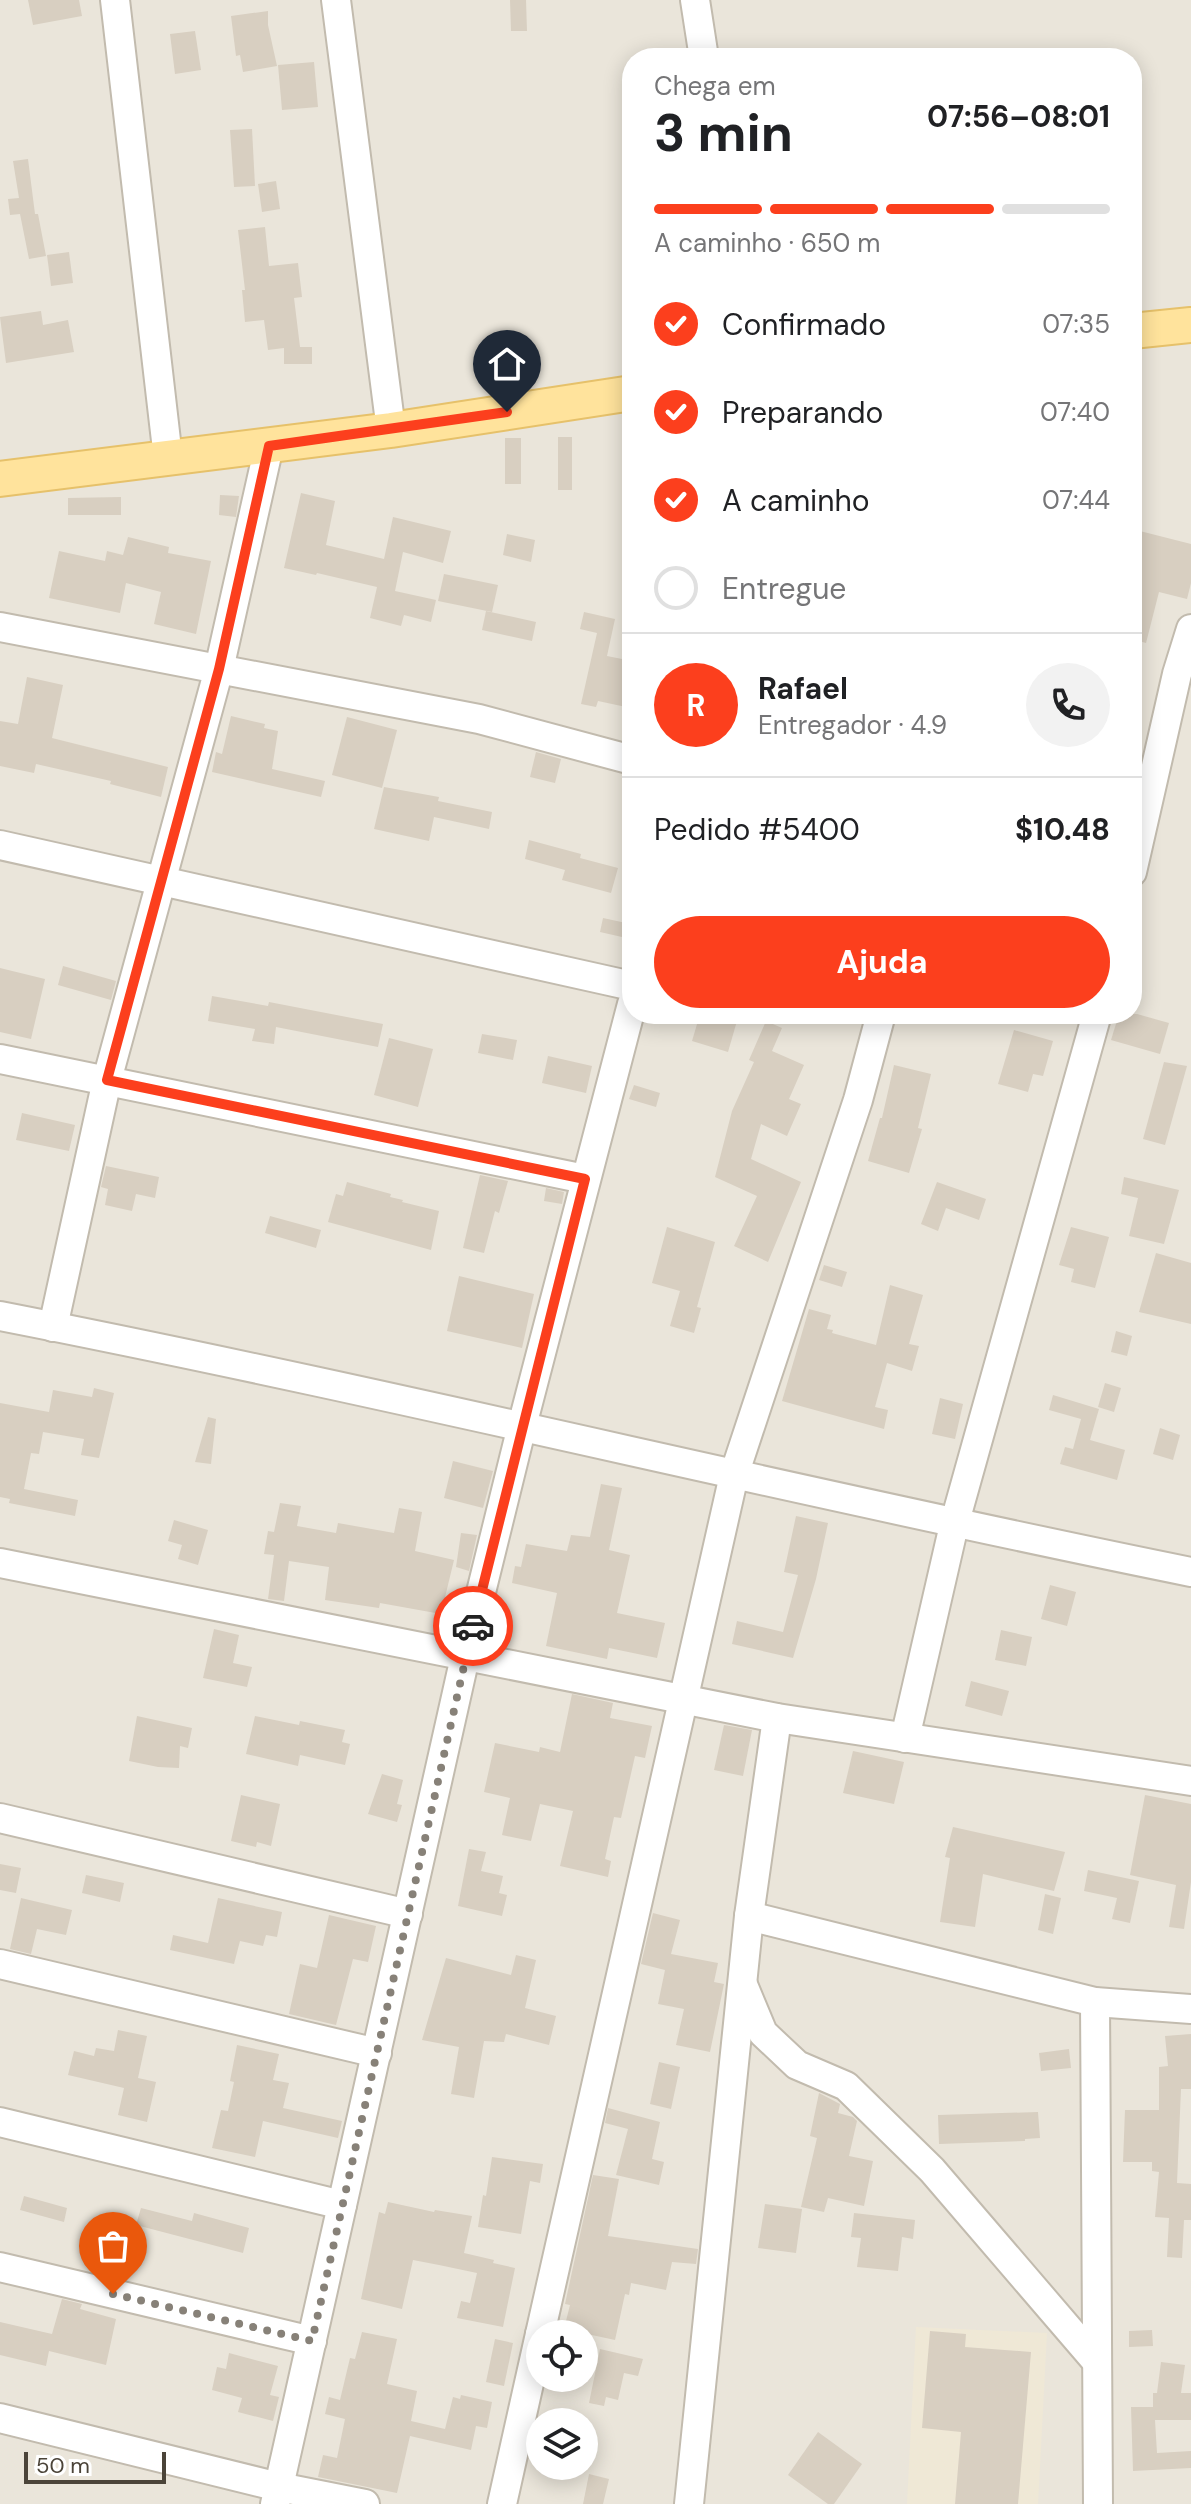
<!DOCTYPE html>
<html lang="pt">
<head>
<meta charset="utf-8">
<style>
	:root { --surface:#fff; --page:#f2f2f2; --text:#202124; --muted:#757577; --line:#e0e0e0; --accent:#fc3f1d }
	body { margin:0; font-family:"DM Sans",sans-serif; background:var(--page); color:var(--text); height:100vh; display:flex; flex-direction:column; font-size:30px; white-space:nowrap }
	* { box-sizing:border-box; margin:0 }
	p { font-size:26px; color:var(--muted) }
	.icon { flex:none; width:44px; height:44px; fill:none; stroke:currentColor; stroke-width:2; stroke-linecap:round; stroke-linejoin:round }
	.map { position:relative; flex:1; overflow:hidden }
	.side { position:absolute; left:622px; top:48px; width:520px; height:976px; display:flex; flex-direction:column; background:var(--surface); border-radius:32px; box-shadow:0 4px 20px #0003 }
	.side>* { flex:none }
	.buttons { position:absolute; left:526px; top:2320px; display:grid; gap:16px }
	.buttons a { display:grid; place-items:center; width:72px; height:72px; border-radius:50%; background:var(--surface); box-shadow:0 4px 20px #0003; font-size:40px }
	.scale { position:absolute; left:24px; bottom:20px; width:142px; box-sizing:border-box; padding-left:8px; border:4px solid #4b4439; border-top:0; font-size:22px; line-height:28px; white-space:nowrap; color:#4b4439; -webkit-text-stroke:6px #fff; paint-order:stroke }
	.pin { position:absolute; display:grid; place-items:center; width:68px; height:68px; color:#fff; margin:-82px -34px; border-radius:50% 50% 50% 0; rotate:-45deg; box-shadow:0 0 8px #0007 }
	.pin .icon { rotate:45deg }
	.courier { position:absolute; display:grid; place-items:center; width:80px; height:80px; margin:-40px; border:6px solid #fc3f1d; border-radius:50%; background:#fff; color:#222; box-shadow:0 2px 10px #0007 }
	.headline em { font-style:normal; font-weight:700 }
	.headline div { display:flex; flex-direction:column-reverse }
	.headline { display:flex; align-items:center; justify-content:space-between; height:136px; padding:0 32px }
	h1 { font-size:52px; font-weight:700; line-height:60px }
	.bar { display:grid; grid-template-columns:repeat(4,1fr); gap:12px 8px; align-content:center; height:96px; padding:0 32px }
	.bar i { height:10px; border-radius:6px; background:var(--line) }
	.bar .current { background:var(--accent) }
	.bar p { grid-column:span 4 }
	.line { display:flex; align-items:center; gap:20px; padding:0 32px; border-top:2px solid var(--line) }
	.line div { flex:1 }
	.round { display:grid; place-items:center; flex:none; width:84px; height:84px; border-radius:42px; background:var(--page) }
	ol { padding:0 32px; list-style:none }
	li { display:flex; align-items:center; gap:24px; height:88px }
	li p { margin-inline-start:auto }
	li .icon { padding:8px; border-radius:50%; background:var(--accent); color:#fff; stroke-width:4 }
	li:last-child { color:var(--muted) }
	li i { width:44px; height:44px; border:4px solid var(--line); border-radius:50% }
	.action { display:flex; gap:16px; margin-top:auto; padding:16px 32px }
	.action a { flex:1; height:92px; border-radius:48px; background:var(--accent); color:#fff; font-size:32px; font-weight:700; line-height:92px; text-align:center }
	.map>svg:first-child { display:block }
</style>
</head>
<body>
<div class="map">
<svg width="1191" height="2504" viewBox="0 0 1191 2504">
	<rect width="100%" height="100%" fill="#f6f3ec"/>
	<!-- residential -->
	<path fill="#eae5da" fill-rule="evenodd" d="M0,0h1191v2504h-1191zM632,58h500v956h-500zM540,2334h44v44h-44zM540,2422h44v44h-44z"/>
	<!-- education -->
	<path fill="#efe8d6" d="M916,2327l131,6 -9,171h-131z"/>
	<!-- building -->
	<g fill="#d8cfc1">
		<path d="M28,0h51l3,16 -49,9z"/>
		<path d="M510,0h16l1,31h-16z"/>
		<path d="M268,11v14l9,41 -34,6 -3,-17 -4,1 -5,-40z"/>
		<path d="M195,31l6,39 -26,4 -5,-40z"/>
		<path d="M314,62l4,45 -36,3 -4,-45z"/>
		<path d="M252,129l3,57 -21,1 -4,-57z"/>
		<path d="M28,159l7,55h3l8,42 -17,3 -9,-45 -10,1 -2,-16 11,-1 -6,-37z"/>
		<path d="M276,181l4,28 -18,3 -4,-28z"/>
		<path d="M265,227l4,39 29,-3 4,34 -8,1 6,49h12v17h-28v-16l-16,2 -4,-30 -19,2 -3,-32h3l-7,-60z"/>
		<path d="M69,252l4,31 -22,3 -4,-31z"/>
		<path d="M41,311l2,14 25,-5 6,32 -68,11 -6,-46z"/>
		<rect x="558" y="437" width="14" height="53"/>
		<rect x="505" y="438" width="16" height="46"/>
		<path d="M301,493l34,8 -9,44 58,14 9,-42 58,14 -8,32 -40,-11 -8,39 41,9 -5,22 -27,-7 -3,11 -31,-8 7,-31 -60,-14 -1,2 -32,-7z"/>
		<path d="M220,495l19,1 -3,21 -17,-2z"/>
		<path d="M121,497v18h-53v-17z"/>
		<path d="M1132,529l59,15v39l-4,16 -28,-7 -13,51 -14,-4z"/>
		<path d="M507,534l28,6 -4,22 -28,-7z"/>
		<path d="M128,537l41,10 -1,6 43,8 -15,73 -42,-10 7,-32 -35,-9 -6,30 -71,-15 10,-47 46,10 2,-10 16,4z"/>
		<path d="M444,574l54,11 -6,27 -54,-11z"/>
		<path d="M486,611l50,11 -4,19 -50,-11z"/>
		<path d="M584,612l31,7 -8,37 25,5v16l-6,30 -28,-6 -2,6 -15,-3 16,-71 -17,-4z"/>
		<path d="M27,677l36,8 -11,53 116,29 -7,30 -51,-13 1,-3 -75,-17 -2,9 -34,-7v-45l18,3z"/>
		<path d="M231,716l34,8 -1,4 14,3 -6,38 53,12 -4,16 -109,-25 4,-20 6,2z"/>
		<path d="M347,717l50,13 -15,58 -50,-13z"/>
		<path d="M536,752l25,7 -6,24 -25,-6z"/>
		<path d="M384,787l55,10 -1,4 54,11 -3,17 -55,-12 -5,24 -55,-12z"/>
		<path d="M529,840l52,14 -1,4 38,10 -7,25 -49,-13 3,-10 -40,-11z"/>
		<path d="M603,918l23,5 -4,14 -22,-5z"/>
		<path d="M63,966l53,15 -5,19 -53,-15z"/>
		<path d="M0,968l45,11 -14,60 -31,-7z"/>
		<path d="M212,996l56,10 1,-4 114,22 -5,23 -102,-20 -2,17 -22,-3 3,-12 -47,-8z"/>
		<path d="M700,1014h39l-11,38 -36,-11z"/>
		<path d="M1119,1014h18l32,9 -9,31 -49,-14z"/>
		<path d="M766,1021l16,7 -10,23 32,14 -15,34 12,5 -14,32 -26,-12 -10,35 50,23 -33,80 -34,-16 23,-50 -42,-19 17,-66 22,-49 -5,-2z"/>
		<path d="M1014,1030l39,11 -10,35 -10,-2 -5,18 -30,-8z"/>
		<path d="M482,1034l35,6 -4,20 -35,-7z"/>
		<path d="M389,1038l44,11 -15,58 -44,-12z"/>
		<path d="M548,1056l44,10 -6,27 -44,-10z"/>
		<path d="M1164,1062l23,4 -22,79 -22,-6z"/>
		<path d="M894,1065l37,9 -13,54 4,1 -13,44 -41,-12 12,-43h2z"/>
		<path d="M634,1085l26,8 -4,14 -27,-8z"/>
		<path d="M22,1113l53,12 -6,26 -53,-11z"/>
		<path d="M106,1166l53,11 -4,21 -19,-4 -4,17 -27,-6 3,-16 -7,-2z"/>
		<path d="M480,1175l28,6 -9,32 -4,-2 -11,42 -21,-5z"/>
		<path d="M1124,1177l55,13 -15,54 -35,-8 9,-38 -17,-4z"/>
		<path d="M347,1182l44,12 -1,3 13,3 -1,2 37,9 -8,39 -103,-28 8,-28 7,2z"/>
		<path d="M937,1182l49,17 -7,21 -33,-12 -8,23 -17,-7z"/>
		<path d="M546,1188l18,4 -2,12 -18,-3z"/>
		<path d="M270,1216l51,14 -5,18 -51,-15z"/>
		<path d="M667,1227l48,15 -18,65 4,1 -7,25 -24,-7 10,-35 -28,-8z"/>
		<path d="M1071,1227l38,10 -14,51 -24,-6 3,-13 -15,-4z"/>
		<path d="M1156,1253l35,10v61l-52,-12z"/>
		<path d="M824,1265l23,7 -5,15 -23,-7z"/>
		<path d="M459,1276l75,18 -12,54 -75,-17z"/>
		<path d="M890,1285l33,10 -14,49 10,2 -7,25 -25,-8 -12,44 13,3 -4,19 -102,-28 27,-92 22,6 -4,14 6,1 -1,3 44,12z"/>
		<path d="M1116,1331l16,5 -5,20 -16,-4z"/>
		<path d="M1105,1383l16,5 -7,24 -16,-5z"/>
		<path d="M94,1388l20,5 -15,65 -18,-3 3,-16 -41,-7 -4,22 -8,-1 -7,36 54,11 -3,16 -66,-13 1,-4 -10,-2v-94l49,9 4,-22 39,7z"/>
		<path d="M1053,1395l46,14 -9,31 35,10 -8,30 -57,-16 5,-17 8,2 8,-30 -32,-9z"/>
		<path d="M940,1398l23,6 -8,35 -23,-5z"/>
		<path d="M208,1417l8,2 -5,45 -16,-2z"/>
		<path d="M1160,1428l20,7 -7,25 -20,-6z"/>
		<path d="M453,1461l40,10 -10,37 -39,-10z"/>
		<path d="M601,1484l21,4 -13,62 21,5 -13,58 48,10 -8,35 -48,-10 -2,11 -61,-13 11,-53 -45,-10 3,-17 6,1 5,-23 41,7 4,-16 19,2z"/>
		<path d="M280,1503l21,3 -4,20 39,7 2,-10 56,10 5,-25 23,4 -7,39 39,9 -13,54 -61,-11 -1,5 -54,-8 4,-33 -40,-6 -5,40 -16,-2 6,-44 -10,-1 4,-23 6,1z"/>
		<path d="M796,1516l32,7 -12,56 -23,79 -61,-14 5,-23 46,11 15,-57 -14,-3z"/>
		<path d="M174,1520l34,10 -10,35 -20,-6 4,-14 -14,-4z"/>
		<path d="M461,1533l16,2 -8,36 -13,-4z"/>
		<path d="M1050,1585l26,7 -9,34 -26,-7z"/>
		<path d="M448,1602l12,3 -5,21 -12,-2z"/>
		<path d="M214,1629l25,6 -6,28 19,4 -5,20 -44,-9z"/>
		<path d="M1001,1630l31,7 -6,29 -31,-6z"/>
		<path d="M971,1681l38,10 -7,25 -37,-10z"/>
		<path d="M572,1694l41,9 -3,15 42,8 -7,32 -10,-2 -14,62 -7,-1 -9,42 6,2 -3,16 -48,-11 13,-55 -33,-7 -9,37 -29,-6 8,-37 -26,-6 11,-49 44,9 1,-5 20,5z"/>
		<path d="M137,1716l55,12 -4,20 -8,-2 -1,22 -21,-1 -29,-6z"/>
		<path d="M255,1716l44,9 1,-4 45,9 -3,12 8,2 -5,21 -45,-10 -2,11 -52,-12z"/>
		<path d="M724,1725l28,5 -9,46 -29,-6z"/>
		<path d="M853,1751l51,11 -10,42 -51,-11z"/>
		<path d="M382,1774l21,6 -6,24 5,1 -5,17 -29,-8z"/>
		<path d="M241,1795l39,9 -9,42 -14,-4 -1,5 -25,-6z"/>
		<path d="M1145,1795l46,9v78l-7,47 -15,-2 7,-42 -46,-10z"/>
		<path d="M953,1827l112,25 -11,39 -71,-17 -8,53 -35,-5 10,-64 -5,-1z"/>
		<path d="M469,1849l17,3 -5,19 22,5 -4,17 8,2 -5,21 -44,-10z"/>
		<path d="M0,1864l21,4 -5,25 -16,-3z"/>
		<path d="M1088,1870l51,11 -9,42 -18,-4 5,-21 -33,-7z"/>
		<path d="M86,1875l38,8 -4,19 -38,-9z"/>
		<path d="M1045,1894l16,4 -8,36 -15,-4z"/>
		<path d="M21,1898l51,12 -6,25 -29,-6 -6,25 -21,-5z"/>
		<path d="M218,1898l64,14 -5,25 -11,-2 -3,11 -23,-5 -6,23 -64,-14 3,-15 35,8z"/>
		<path d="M653,1913l27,7 -9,34 47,9 -4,19 10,2 -14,68 -34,-7 8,-36 -26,-5 7,-34 -24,-6z"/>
		<path d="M329,1915l47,11 -8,36 -15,-3 -17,66 -47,-11 11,-50 17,4z"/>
		<path d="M516,1955l20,5 -11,48 31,8 -7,29 -43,-11 -2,8 -20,-1 -10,57 -23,-4 8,-47 -37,-7 24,-82 65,17z"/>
		<path d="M118,2030l29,6 -9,42 18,4 -9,40 -29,-7 6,-27 -56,-13 6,-24 20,5 2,-8 18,3z"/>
		<path d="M1191,2034v55h-10l-4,94 14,1v36h-7l-2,38 -15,-1 2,-39 -14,-1 4,-45 -7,-1v-9h-29l2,-52h34v-43l9,-1 -3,-30z"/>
		<path d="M237,2045l42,9 -6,26 16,3 -6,25 59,13 -4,17 -75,-17 -8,36 -43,-9 9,-38 7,1 6,-29 -4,-1z"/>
		<path d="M1069,2049l2,19 -30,3 -2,-18z"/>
		<path d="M659,2062l21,5 -9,42 -21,-5z"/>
		<path d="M819,2093l21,11 -2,9 15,4 4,4 -8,35 24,5 -9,45 -36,-8 -4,14 -23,-5 16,-69 -7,-2z"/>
		<path d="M608,2108l52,14 -8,37 12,3 -5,23 -43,-10 12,-46 -23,-6z"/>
		<path d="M1038,2112l2,26 -15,1v2l-86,3 -1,-29z"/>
		<path d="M492,2157l51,7 -3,19 -10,-2 -9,53 -43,-7 5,-32 3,1z"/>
		<path d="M593,2175l26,4 -11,57 90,13 -2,15 -24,-2 -6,28 -35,-7 -2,12 -4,-1 -10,46 -51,-11 6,-24 -5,-1z"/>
		<path d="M24,2196l43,12 -3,14 -44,-12z"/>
		<path d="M388,2202l46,10 1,-2 37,6 -8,37 30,7 -1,3 22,5 -12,59 -46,-9 4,-17 9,2 7,-30 -38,-8 -26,-5 -11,49 -41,-10 18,-87 6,2z"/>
		<path d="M765,2204l37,5 -6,44 -38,-5z"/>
		<path d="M141,2208l51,13 2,-8 55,15 -6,25 -107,-28z"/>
		<path d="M854,2213l61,7 -2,19 -11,-2 -4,34 -41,-4 4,-29 -10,-1z"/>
		<path d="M62,2299l20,5 -2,5 36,10 -10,46 -57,-14 -3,15 -46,-11v-33l52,12z"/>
		<path d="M1152,2330l1,16 -24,1v-16z"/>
		<path d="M930,2331l36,3 -1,13 66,5 -13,152h-63l6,-72 -39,-4z"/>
		<path d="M362,2332l35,7 -10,45 30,7 -6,30 34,8 8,-32 7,2 1,-4 31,7 -5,26 -11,-2 -5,24 -61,-14 -13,57 -79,-16 5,-22 14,3 8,-39 -20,-5 4,-17 11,3 10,-42 5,1z"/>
		<path d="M495,2339l18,4 -9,43 -18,-4z"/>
		<path d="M600,2349l43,10 -5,17 -14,-3 -6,27 -12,-3 -2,9 -15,-3z"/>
		<path d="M229,2353l49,13 -8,29 9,2 -6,24 -35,-9 4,-14 -30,-8 5,-23 9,2z"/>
		<path d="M1161,2362l24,3 -4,28h10v27h-36l2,33 34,-2v17l-58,3 -2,-64h22v-14h4z"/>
		<path d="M818,2432l44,32 -28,40h-6l-40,-29z"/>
		<path d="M589,2474l20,5 -6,25h-20z"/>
	</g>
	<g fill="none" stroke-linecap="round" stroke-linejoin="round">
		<!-- minor casing -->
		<g stroke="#c2bbae" stroke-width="32">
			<g id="minor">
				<path d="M115,0l53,458"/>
				<path d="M336,0l55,430"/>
				<path d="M695,0l9,58"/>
				<path d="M0,627l479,92 153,41"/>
				<path d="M0,845l632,141"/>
				<path d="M1132,872l45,-198 14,-45"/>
				<path d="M0,1059l585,120"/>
				<path d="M0,1316c399,78 793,176 1191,256"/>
				<path d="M53,1327l54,-247 112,-411 50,-223"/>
				<path d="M0,1563l777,155 414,63"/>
				<path d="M905,1738l49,-213 143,-511"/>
				<path d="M0,1818l408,96"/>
				<path d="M749,1916l346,86 96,7"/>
				<path d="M0,1964l377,89"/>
				<path d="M743,1985l20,48 34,32 49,21 86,84 164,191"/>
				<path d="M1095,2002l3,502"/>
				<path d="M0,2122l342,83"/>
				<path d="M0,2267l312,74"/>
				<path d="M540,2334l194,-859 124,-375 23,-86"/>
				<path d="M0,2418l279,69 86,17"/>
				<path d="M275,2504l190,-847 57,-231 110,-422"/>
				<path d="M502,2504l38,-170"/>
				<path d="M689,2504l60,-588 28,-198"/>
			</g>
		</g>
		<!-- major casing -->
		<g stroke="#e6c16a" stroke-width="38">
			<g id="major">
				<path d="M1132,331l59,-6"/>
				<path d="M0,479l391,-49 241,-37"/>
			</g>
		</g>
		<!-- minor -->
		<use href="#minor" stroke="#fff" stroke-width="28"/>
		<!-- major -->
		<use href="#major" stroke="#ffe39c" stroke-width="34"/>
	</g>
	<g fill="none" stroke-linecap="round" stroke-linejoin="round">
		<!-- done -->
		<path stroke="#878178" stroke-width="8" stroke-dasharray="0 14.4" d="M113,2294l199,47 161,-715"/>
		<!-- route -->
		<path stroke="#fc3f1d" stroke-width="10" d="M473,1626l112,-447 -478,-99 112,-411 50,-223 238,-34"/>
	</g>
</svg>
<div class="buttons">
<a><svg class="icon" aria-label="locate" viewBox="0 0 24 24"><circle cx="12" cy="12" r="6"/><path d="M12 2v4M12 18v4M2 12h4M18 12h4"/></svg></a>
<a><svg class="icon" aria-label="layers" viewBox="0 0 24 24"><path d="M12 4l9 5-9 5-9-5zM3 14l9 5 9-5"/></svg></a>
</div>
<div class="scale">50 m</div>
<div class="pin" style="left:113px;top:2294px;background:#ea580c"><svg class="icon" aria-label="bag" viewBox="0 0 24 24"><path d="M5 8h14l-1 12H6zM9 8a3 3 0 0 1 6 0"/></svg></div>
<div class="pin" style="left:507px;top:412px;background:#1f2937"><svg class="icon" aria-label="home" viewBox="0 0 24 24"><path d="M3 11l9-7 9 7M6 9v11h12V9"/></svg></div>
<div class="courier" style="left:473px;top:1626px"><svg class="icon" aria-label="car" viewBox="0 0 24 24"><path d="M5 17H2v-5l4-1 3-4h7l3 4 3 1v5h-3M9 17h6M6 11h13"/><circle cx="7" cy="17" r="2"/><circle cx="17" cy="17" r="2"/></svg></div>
<section class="side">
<div class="headline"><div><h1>3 min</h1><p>Chega em</p></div><em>07:56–08:01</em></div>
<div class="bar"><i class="current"></i><i class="current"></i><i class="current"></i><i></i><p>A caminho · 650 m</p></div>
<ol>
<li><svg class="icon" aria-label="check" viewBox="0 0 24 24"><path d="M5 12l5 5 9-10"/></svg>Confirmado<p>07:35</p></li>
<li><svg class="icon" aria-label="check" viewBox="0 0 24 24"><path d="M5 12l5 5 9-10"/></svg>Preparando<p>07:40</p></li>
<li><svg class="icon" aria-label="check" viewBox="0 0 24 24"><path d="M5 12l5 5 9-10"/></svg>A caminho<p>07:44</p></li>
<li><i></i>Entregue</li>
</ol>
<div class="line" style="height:144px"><b class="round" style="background:var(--accent);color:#fff">R</b><div><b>Rafael</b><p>Entregador · 4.9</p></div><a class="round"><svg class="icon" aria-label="phone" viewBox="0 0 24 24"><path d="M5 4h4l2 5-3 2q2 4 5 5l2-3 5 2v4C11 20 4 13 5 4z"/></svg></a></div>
<div class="line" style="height:104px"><div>Pedido #5400</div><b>$10.48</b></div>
<div class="action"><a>Ajuda</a></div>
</section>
</div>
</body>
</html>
